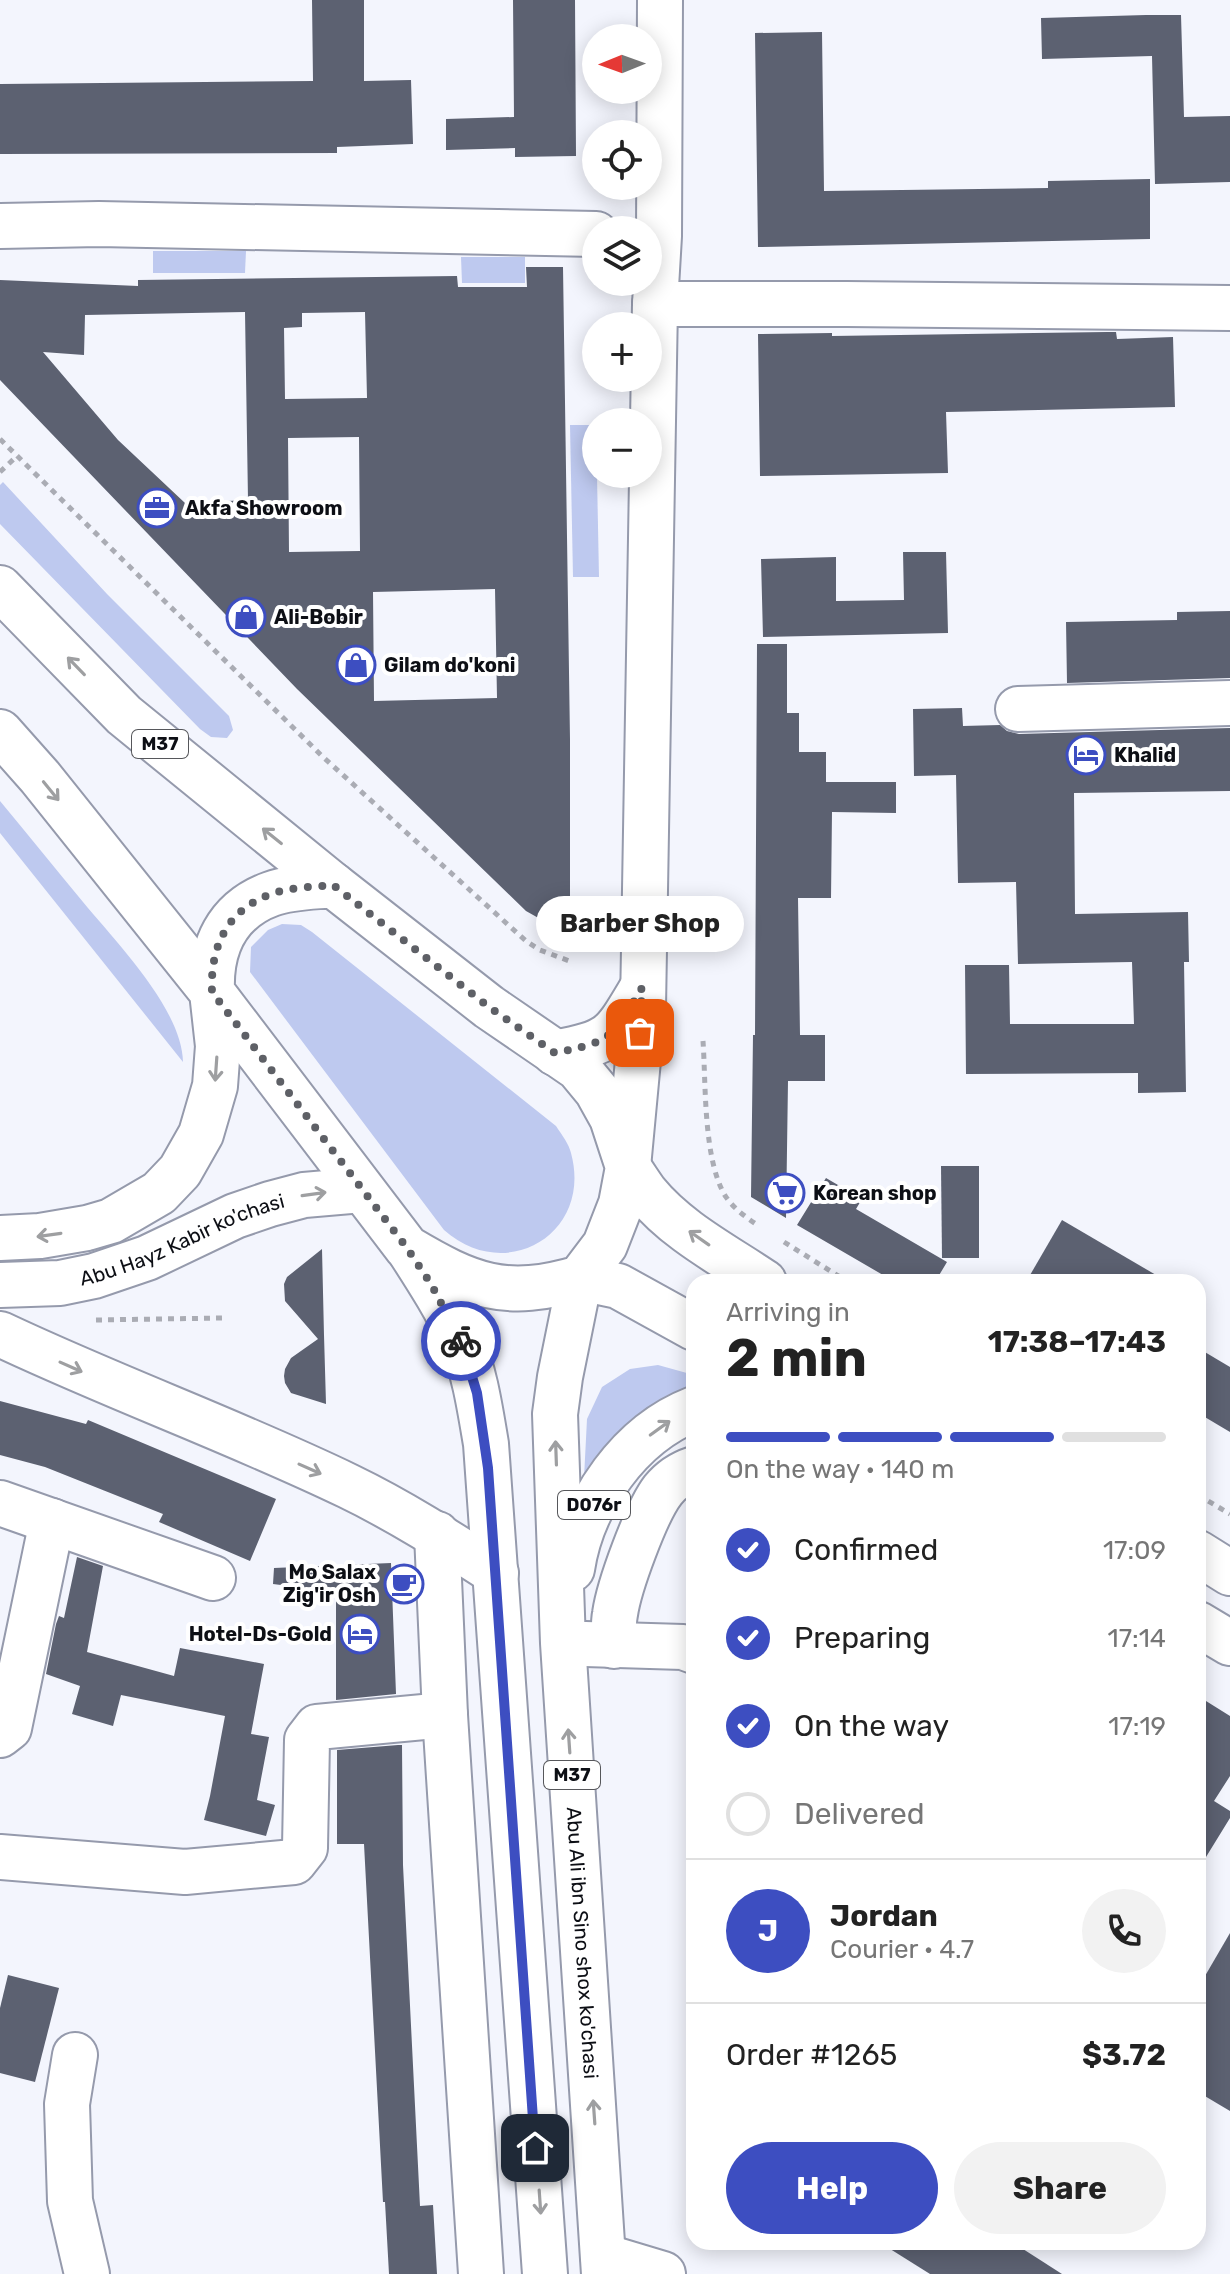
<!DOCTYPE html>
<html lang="en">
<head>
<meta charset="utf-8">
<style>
	:root { --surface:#fff; --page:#f2f2f2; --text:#222; --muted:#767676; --line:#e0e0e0; --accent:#3d4ec1 }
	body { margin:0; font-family:Rubik,sans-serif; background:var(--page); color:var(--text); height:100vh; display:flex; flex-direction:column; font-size:30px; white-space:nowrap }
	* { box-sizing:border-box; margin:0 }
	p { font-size:26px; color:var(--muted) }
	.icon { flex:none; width:44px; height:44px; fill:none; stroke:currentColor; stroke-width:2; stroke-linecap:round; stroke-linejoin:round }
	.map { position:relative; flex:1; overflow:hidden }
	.side { position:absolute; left:686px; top:1274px; width:520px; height:976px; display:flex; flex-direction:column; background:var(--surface); border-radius:24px; box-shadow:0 4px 20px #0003 }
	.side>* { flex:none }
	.needle { width:52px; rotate:269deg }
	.controls { position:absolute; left:582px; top:24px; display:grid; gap:16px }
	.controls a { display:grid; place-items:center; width:80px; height:80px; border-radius:50%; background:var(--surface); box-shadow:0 4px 20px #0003; font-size:40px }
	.pin { position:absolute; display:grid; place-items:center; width:68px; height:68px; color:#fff; margin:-34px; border-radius:16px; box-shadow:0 4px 12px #0006 }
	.courier { position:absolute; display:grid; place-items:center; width:80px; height:80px; margin:-40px; border:6px solid #3d4ec1; border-radius:50%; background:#fff; color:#222; box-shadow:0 2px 10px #0007 }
	.bubble { position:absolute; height:56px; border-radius:28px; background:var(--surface); box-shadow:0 4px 20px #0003; font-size:26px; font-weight:700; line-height:56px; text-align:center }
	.overview em { font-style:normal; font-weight:700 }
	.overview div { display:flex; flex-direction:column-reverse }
	.overview { display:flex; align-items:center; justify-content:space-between; height:136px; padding:0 40px }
	h1 { font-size:52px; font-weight:700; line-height:60px }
	.bar { display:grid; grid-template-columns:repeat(4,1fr); gap:12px 8px; align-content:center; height:96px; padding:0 40px }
	.bar i { height:10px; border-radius:6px; background:var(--line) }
	.bar .current { background:var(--accent) }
	.bar p { grid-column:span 4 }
	.line { display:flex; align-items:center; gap:20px; padding:0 40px; border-top:2px solid var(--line) }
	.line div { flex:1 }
	.round { display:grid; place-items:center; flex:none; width:84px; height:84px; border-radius:42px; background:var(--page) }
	ol { padding:0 40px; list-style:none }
	li { display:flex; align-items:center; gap:24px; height:88px }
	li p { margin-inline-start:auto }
	li .icon { padding:8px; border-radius:50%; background:var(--accent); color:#fff; stroke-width:4 }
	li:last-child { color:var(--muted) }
	li i { width:44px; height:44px; border:4px solid var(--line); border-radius:50% }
	.cta { display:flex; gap:16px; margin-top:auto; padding:16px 40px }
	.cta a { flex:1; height:92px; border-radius:48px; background:var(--accent); color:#fff; font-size:32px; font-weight:700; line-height:92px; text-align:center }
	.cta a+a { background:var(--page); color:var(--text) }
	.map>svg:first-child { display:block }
</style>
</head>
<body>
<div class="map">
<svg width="1230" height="2274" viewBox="0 0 1230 2274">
	<rect width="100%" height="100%" fill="#f3f5fd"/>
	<!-- green -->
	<g fill="#bec9ef">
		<path d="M153,251h93l-1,22h-92z"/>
		<path d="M461,257h64v26h-63z"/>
		<path d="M570,425h26l3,152h-26z"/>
		<path d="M3,482l104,112 122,122 4,14 -6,8 -16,-1 -11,-8 -200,-205v-39z"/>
		<path d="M0,801c28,34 55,67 83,101 33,40 99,107 100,160l-183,-229z"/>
		<path d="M282,924l19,1 11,7 244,194c6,9 13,18 15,27 22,81 -65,132 -127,77l-194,-258 1,-25 17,-17z"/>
		<path d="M658,1365l36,10v10l-52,27 -31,27 -27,39 3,-59 15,-32 28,-18z"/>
	</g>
	<!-- building -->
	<g fill="#5c6171" fill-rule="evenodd">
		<path d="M312,0h52v81l47,-1 2,64 -76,3v6l-337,1v-70l313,-3z"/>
		<path d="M513,0h62l1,156 -61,1v-9l-69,2v-31l68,-2z"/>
		<path d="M1146,15h35l3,102 46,-1v66l-75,2 -3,-128 -110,3 -1,-41z"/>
		<path d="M822,32l2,159 224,-3v-7l102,-2v60l-392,8 -3,-214z"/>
		<path d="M526,267h37l7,472v160l-7,15 -13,6h-8l-16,-9 -229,-222 -297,-309v-100l138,6v-6l319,-4 1,11h69zM245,312l3,188 -63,3 -67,-63 -75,-88 41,3 1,-40zM365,312l2,86 -82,1 -1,-71 18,-1v-14zM359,437l1,114 -71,1 -1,-114zM495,589l2,109 -123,3 -1,-109z"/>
		<path d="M1107,332h9l1,7 56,-2 2,70 -229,5 2,61 -188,3 -2,-142 74,-1v3z"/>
		<path d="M903,552h43l2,81 -185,4 -2,-78 75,-2v44l68,-1z"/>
		<path d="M1230,611v67l-163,5 -1,-61 111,-2v-8z"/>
		<path d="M757,644h30v69h12v39h27v30h70v31l-64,-1 -1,86h-33l2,137h25v46h-37l-2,137 -35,-21 2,-162h2z"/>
		<path d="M962,708l1,18 37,-1 7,6 12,3 211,-6v63l-156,2 1,121 113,-2 1,50h-5l2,130 -48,1v-20l-172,1 -1,-109h44l1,59h124l-2,-62 -114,2 -2,-82 -58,1 -2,-108 -42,1 -1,-67z"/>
		<path d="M941,1166h38v92h-37z"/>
		<path d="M826,1178l36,21 -6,10 91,53 -12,20h-40l-98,-57z"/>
		<path d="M1062,1220l106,62h-142z"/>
		<path d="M322,1249l2,86 2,69 -35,-11 -6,-10 -1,-7 1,-7 6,-11 27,-19 -33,-38 -1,-17 3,-7z"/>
		<path d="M1198,1348l32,19v65l-32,-19z"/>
		<path d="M0,1401l86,23 2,-4 188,79 -26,62 -91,-39 4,-8 -118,-47 -45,-12z"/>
		<path d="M77,1557l26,9 -16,86 87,24 6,-28 84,16 -13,70 18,3 -12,63 18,5 -9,31 -62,-16 6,-24 15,-80 -104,-21 -8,31 -41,-12 8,-28 -34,-12 10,-50 3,-8 5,2z"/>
		<path d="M391,1563l5,131 -60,6v-108l-63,-8 1,-16z"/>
		<path d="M1198,1696l32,20v60l-16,25 16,10v7l-32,52z"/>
		<path d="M398,1745h4l1,120 17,341 13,-1 4,69h-48l-4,-72h-2l-19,-358h-27v-94z"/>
		<path d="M1230,1933v178l-32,-19v-104z"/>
		<path d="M8,1975l51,13 -24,94 -35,-9v-65z"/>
		<path d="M879,2242h133l50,32h-132z"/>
	</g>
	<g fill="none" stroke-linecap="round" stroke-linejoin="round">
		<!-- minor casing -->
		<g stroke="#959aac" stroke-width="48">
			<g id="minor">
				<path d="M0,226l99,-2 497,10"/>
				<path d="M655,304h192l383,4"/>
				<path d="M1018,709l212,-6"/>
				<path d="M555,1053c58,-12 57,-15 87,-65"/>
				<path d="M628,1167l15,-160 12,-703 4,-68 1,-236"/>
				<path d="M0,1503l213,75"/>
				<path d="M437,1534l8,181 36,559"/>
				<path d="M585,1644l98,3 11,4"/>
				<path d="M614,1646c0,-11 -1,-22 1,-32 4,-28 31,-102 48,-124 8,-10 19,-17 31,-21"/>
				<path d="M0,1735l9,-7 43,-207"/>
				<path d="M0,1857l185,15 109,-10 11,-14 2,-108 10,-13 128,-12"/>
				<path d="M75,2055l-8,49 3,97 17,73"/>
				<path d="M603,2256l60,18"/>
			</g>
		</g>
		<!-- major casing -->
		<g stroke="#959aac" stroke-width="48">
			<g id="major">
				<path d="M0,588l124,127 209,170"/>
				<path d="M0,732l40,45 172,215 6,54 -3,40 -14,48 -21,37 -21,22 -48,28 -24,7 -47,8 -40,2"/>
				<path d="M333,885l156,122 89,61 19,23 15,27 16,49 -7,37 -16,41 -25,33c-75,22 -109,8 -173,-30l-195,-256c-2,-45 15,-82 59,-98 19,-7 42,-7 62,-9z"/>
				<path d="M628,1167c6,8 12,18 18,26 31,38 78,62 118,89"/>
				<path d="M411,1253c18,28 36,56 50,87 14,33 19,69 25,104l59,830"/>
				<path id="s1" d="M580,1278l-20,99 -5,37 8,229 41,631"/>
				<path d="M580,1278l38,8 76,42"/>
				<path id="s2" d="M0,1285l60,-2 34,-7 53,-18 88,-42 35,-12 34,-9 58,-5"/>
				<path d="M0,1334c114,54 234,97 348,152 52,25 100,56 148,87"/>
				<path d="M1198,1553l32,20"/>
				<path d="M572,1569c10,-67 58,-135 122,-160"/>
				<path d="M1198,1624l32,19"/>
			</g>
		</g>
		<!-- path -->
		<g stroke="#aaacb4" stroke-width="5" stroke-dasharray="6 6" stroke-linecap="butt">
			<path d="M0,439l322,317 204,185 14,9 32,12"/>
			<path d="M0,472l17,-16"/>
			<path d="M703,1041c3,43 0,120 23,156 8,12 21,21 33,29"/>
			<path d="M784,1242l64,40"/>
			<path d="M96,1320l127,-2"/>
			<path d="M1198,1495l32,19"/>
		</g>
		<!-- minor -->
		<use href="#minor" stroke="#fff" stroke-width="44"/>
		<!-- major -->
		<use href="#major" stroke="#fff" stroke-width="44"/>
	</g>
	<!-- one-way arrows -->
	<defs><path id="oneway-shaft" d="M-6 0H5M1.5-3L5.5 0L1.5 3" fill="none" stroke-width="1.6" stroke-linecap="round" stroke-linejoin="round" transform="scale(2)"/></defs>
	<g stroke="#9e9fa1">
		<use href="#oneway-shaft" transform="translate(76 666) rotate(-134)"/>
		<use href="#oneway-shaft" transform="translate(51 791) rotate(51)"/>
		<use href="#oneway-shaft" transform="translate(272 836) rotate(-141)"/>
		<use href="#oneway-shaft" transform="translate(216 1069) rotate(94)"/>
		<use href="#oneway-shaft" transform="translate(314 1194) rotate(-8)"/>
		<use href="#oneway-shaft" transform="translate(49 1235) rotate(172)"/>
		<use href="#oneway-shaft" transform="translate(699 1238) rotate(-145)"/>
		<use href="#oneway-shaft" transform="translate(71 1367) rotate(24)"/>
		<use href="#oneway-shaft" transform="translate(660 1428) rotate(-36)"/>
		<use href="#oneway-shaft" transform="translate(556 1453) rotate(-92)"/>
		<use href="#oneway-shaft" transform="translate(310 1469) rotate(24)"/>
		<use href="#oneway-shaft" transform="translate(569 1741) rotate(-94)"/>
		<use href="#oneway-shaft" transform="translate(594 2112) rotate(-94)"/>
		<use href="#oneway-shaft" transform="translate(540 2202) rotate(86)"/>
	</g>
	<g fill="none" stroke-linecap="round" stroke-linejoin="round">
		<!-- done -->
		<path stroke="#5e6066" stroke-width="8" stroke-dasharray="0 14.4" d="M461,1341l-30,-57 -24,-36 -195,-256c-2,-45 15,-82 59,-98 19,-7 42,-7 62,-9l156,122 66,46c58,-12 57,-15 87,-65l-2,45"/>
		<!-- route -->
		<path stroke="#3d4ec1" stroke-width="10" d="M461,1341l16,52 11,75 47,680"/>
	</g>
	<!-- icons -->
	<defs>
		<g id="office-ring" transform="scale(2)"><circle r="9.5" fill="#fff" stroke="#3d4ec1" stroke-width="1.5"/><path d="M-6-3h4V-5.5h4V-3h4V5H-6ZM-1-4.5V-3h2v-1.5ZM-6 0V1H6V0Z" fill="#3d4ec1"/></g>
		<g id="shop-ring" transform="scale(2)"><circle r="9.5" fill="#fff" stroke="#3d4ec1" stroke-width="1.5"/><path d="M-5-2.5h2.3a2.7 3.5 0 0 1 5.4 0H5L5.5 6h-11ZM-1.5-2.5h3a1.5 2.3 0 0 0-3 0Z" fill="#3d4ec1"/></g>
		<g id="hotel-ring" transform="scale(2)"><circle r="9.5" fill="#fff" stroke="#3d4ec1" stroke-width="1.5"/><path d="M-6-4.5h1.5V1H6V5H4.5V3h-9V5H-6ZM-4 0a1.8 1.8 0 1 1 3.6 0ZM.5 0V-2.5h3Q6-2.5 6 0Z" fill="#3d4ec1"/></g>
		<g id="supermarket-ring" transform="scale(2)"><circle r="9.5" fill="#fff" stroke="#3d4ec1" stroke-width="1.5"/><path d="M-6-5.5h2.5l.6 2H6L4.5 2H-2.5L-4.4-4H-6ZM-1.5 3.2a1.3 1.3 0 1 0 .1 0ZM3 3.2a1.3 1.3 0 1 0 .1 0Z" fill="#3d4ec1"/></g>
		<g id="cafe-ring" transform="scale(2)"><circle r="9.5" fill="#fff" stroke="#3d4ec1" stroke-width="1.5"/><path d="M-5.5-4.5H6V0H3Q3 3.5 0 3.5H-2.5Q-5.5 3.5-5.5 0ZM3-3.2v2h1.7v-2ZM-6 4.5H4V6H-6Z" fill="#3d4ec1"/></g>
	</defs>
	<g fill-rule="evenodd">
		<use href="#office-ring" x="157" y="508"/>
		<use href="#shop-ring" x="246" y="617"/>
		<use href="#shop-ring" x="356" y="665"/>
		<use href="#hotel-ring" x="1086" y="755"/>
		<use href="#supermarket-ring" x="785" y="1193"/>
		<use href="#cafe-ring" x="404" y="1584"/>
		<use href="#hotel-ring" x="360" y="1634"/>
	</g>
	<g text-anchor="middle" stroke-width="8" stroke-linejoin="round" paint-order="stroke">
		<!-- shield labels -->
		<g fill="#fff" stroke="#56575b" stroke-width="2">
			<rect x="132" y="730" width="56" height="28" rx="6"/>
			<rect x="558" y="1491" width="72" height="28" rx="6"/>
			<rect x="544" y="1761" width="56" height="28" rx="6"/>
		</g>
		<g font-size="18" font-weight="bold" fill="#0d0f15">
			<text x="160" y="750">M37</text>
			<text x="594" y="1511">D076r</text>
			<text x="572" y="1781">M37</text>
		</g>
		<!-- poi labels -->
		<g font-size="20" font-weight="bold" fill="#0d0f15" stroke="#fff" text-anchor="start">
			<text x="185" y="515">Akfa Showroom</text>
			<text x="274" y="624">Ali-Bobir</text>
			<text x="384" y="672">Gilam do'koni</text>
			<text x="1114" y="762">Khalid</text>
			<text x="813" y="1200">Korean shop</text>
			<text x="376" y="1579" text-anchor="end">Mo Salax<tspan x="376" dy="23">Zig'ir Osh</tspan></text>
			<text x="332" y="1641" text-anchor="end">Hotel-Ds-Gold</text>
		</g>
		<!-- street labels -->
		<g font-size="20" fill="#0d0f15" stroke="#fff">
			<text dy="7" stroke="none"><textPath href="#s2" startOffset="190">Abu Hayz Kabir ko'chasi</textPath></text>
			<text dy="7" stroke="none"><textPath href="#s1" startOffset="668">Abu Ali ibn Sino shox ko'chasi</textPath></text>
		</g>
	</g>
</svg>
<div class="controls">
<a><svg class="needle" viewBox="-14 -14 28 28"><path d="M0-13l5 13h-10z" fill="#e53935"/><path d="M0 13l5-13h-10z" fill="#767676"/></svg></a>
<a><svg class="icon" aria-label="locate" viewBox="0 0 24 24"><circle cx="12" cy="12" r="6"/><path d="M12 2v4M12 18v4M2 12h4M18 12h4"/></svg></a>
<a><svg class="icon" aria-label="layers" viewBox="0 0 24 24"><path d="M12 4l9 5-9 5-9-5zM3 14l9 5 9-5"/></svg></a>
<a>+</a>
<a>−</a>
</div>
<div class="pin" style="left:640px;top:1033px;background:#ea580c"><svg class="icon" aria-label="bag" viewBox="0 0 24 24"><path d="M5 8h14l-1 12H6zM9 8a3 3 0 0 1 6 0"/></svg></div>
<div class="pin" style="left:535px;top:2148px;background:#1f2937"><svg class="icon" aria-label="home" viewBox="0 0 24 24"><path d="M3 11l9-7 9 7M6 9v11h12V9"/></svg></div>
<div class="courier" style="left:461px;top:1341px"><svg class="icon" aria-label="bike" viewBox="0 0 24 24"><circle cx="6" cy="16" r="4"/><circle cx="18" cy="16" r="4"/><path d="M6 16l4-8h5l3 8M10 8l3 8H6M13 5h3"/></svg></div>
<div class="bubble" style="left:536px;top:896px;width:208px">Barber Shop</div>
<section class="side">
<div class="overview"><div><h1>2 min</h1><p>Arriving in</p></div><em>17:38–17:43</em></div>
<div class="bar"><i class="current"></i><i class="current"></i><i class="current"></i><i></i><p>On the way · 140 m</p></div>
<ol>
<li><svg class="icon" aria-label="check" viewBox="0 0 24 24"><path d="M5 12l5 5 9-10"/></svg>Confirmed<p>17:09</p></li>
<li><svg class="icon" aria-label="check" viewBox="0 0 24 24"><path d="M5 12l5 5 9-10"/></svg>Preparing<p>17:14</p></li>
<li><svg class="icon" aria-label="check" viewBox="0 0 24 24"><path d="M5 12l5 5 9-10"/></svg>On the way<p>17:19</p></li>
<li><i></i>Delivered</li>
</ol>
<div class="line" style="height:144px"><b class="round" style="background:var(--accent);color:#fff">J</b><div><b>Jordan</b><p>Courier · 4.7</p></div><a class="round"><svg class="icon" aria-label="phone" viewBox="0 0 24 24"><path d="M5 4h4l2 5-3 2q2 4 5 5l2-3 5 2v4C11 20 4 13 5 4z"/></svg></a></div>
<div class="line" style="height:104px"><div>Order #1265</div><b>$3.72</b></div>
<div class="cta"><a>Help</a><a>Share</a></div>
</section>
</div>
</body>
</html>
